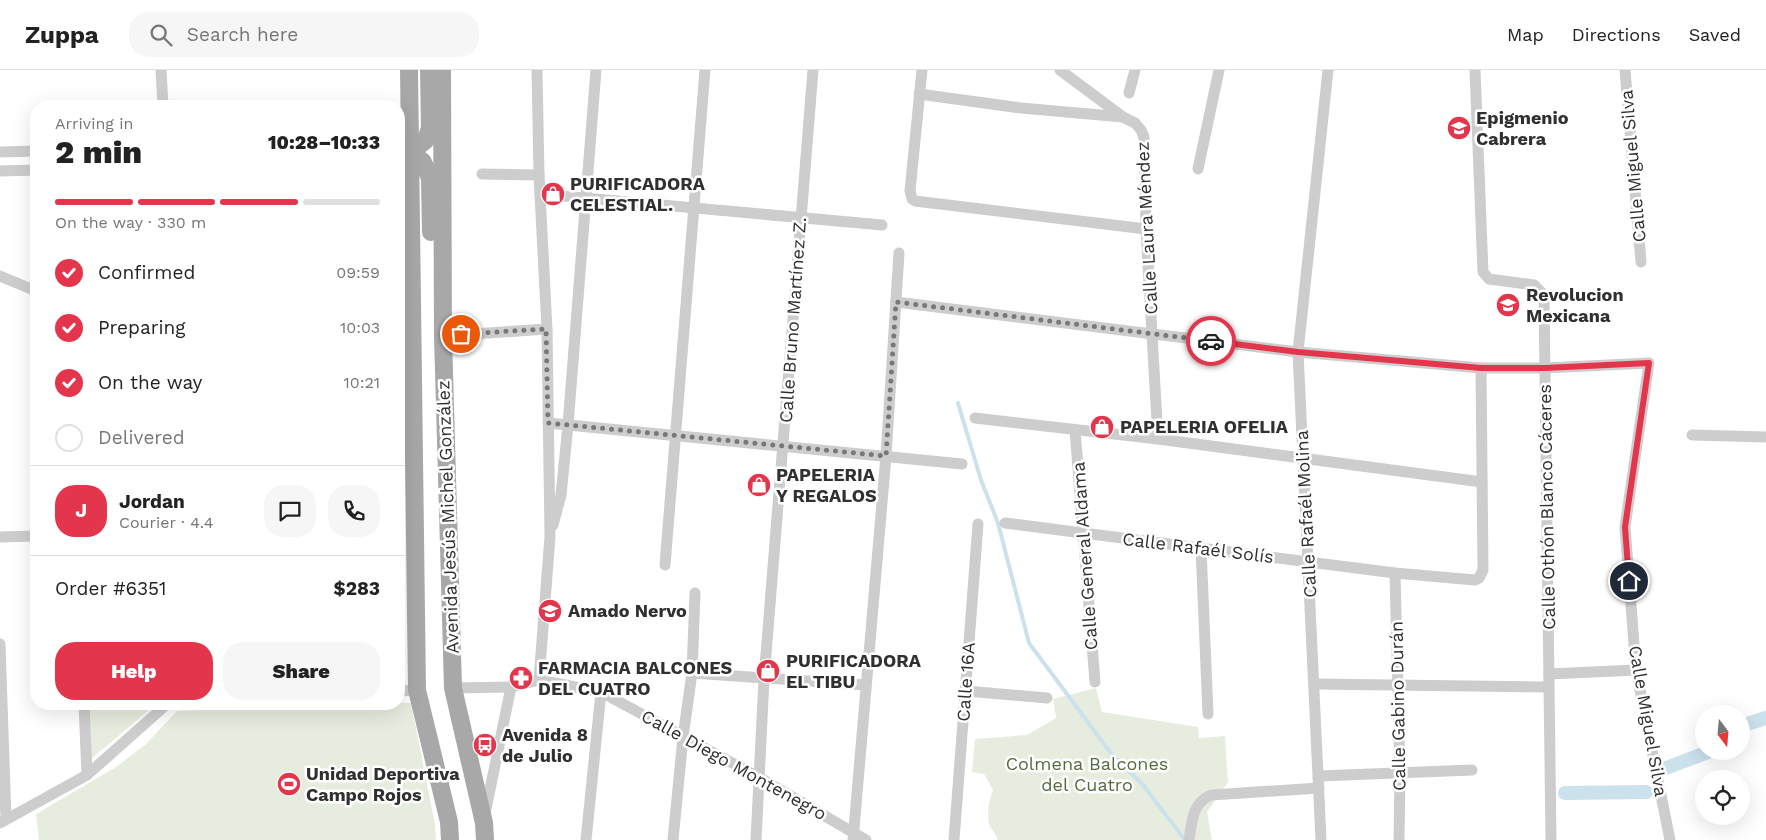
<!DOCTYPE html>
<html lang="en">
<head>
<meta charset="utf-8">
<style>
	:root { --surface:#fff; --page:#f6f6f6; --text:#222; --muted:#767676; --line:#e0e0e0; --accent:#e3364d }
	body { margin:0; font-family:"Work Sans",sans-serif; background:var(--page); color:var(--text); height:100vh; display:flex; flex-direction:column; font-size:19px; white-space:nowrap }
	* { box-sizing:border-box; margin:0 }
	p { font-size:16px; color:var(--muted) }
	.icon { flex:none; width:28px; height:28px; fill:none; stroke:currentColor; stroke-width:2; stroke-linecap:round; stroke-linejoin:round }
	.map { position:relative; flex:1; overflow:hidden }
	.sheet { position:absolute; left:30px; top:30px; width:375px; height:610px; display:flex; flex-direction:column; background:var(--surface); border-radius:20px; box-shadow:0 5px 20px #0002 }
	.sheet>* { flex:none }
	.needle { width:32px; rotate:164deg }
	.buttons { position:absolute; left:1695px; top:635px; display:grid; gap:10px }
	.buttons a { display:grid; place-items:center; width:55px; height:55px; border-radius:50%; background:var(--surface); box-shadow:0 5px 20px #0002; font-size:25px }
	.pin { position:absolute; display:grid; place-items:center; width:42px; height:42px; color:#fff; margin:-21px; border:2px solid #fff; border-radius:50%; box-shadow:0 1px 5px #0007 }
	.courier { position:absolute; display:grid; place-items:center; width:50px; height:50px; margin:-25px; border:4px solid #e3364d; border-radius:50%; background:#fff; color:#222; box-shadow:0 1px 6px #0007 }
	.head em { font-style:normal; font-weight:800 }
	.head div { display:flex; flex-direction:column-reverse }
	.head { display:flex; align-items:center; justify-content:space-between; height:85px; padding:0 25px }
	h1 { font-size:32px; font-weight:800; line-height:38px }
	.bar { display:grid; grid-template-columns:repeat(4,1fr); gap:8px 5px; align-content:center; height:60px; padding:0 25px }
	.bar i { height:6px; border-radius:4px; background:var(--line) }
	.bar .selected { background:var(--accent) }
	.bar p { grid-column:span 4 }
	.line { display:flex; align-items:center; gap:12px; padding:0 25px; border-top:1px solid var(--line) }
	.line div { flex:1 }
	.round { display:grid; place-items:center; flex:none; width:52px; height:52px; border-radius:20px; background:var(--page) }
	ol { padding:0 25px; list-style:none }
	li { display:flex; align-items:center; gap:15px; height:55px }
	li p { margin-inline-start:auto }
	li .icon { padding:5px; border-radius:50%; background:var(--accent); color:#fff; stroke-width:4 }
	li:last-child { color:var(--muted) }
	li i { width:28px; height:28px; border:2px solid var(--line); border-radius:50% }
	.primary-button { display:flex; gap:10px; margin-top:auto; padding:10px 25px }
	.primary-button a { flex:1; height:58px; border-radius:20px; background:var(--accent); color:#fff; font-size:20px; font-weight:800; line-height:58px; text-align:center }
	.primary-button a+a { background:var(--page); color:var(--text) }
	header { display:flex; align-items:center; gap:30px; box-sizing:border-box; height:70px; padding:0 25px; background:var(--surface); border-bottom:1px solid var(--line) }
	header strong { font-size:24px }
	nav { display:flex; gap:28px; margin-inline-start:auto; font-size:18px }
	.search { width:350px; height:45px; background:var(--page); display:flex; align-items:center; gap:12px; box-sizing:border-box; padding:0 18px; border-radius:20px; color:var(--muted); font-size:19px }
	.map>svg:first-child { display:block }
</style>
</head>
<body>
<header>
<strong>Zuppa</strong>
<div class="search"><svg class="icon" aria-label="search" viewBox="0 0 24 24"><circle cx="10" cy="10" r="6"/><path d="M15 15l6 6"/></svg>Search here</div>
<nav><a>Map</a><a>Directions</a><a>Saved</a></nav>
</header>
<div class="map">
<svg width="1766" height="770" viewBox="0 0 1766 770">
	<rect width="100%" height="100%" fill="#fff"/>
	<!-- green -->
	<g fill="#e7edde">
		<path d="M1096,618l6,24 96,15 1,11 26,-2 3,46 -21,30 5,28h-215c0,-6 -5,-9 -7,-14 -4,-10 -1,-26 3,-36l-9,-16 -12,-2 3,-33 52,-4 29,-17 -3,-19z"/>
		<path d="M399,633h12l24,121 1,16h-397l-3,-26 80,-47 30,-23 31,-33z"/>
		<path d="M89,634h67l-65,55z"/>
	</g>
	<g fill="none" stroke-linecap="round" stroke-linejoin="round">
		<!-- stream -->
		<path stroke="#cbe1ec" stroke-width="4" d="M958,333l23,77 17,43 31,120 81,109 33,33 42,55"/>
		<!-- canal -->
		<g stroke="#cbe1ec" stroke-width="14">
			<path d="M1741,656l25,-8"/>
			<path d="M1666,698l45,-17"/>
			<path d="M1565,723l81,-1"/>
		</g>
		<!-- street -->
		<g stroke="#cdcdcd" stroke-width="11">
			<path d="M161,0l2,36"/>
			<path d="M537,0l2,105 8,154 3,207 -11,144"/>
			<path d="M922,0l-12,121 2,8 3,2 231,28"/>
			<path d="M1060,0l63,47 12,6 6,7 3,7 2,92 12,210"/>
			<path d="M1475,0l8,202 6,7 45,6 9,9 1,5 7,541"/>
			<path d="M1625,0l16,192"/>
			<path d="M1129,23l6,-23"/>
			<path d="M919,24l102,14 102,9"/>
			<path d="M0,82l36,-1"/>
			<path d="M1198,99l21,-99"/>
			<path d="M0,101l36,-1"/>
			<path d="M482,104l57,1"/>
			<path d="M540,124l342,31"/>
			<path d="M0,206l36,15"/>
			<path d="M896,232l402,50 183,16h64l104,-5 -24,164 11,143 34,170"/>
			<path d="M443,266l104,-7"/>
			<path d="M975,348l183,21 324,43"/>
			<path d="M548,353l414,41"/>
			<path d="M1075,360l20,252"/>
			<path d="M1692,365l74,2"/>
			<path d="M1005,453l390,50 80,7 4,-2 4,-8 -2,-202"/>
			<path d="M553,455l8,-30 7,-70 28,-355"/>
			<path d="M0,467l36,-1"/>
			<path d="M1201,478l7,166"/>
			<path d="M665,495l40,-495"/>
			<path d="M1395,503l5,200 -1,67"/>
			<path d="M0,574l6,175"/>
			<path d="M692,603l174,12"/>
			<path d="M1549,604l87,-4"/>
			<path d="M1315,614l233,3"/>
			<path d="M453,618l58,-1 28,-7 62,12 159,86 106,62"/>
			<path d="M399,621l18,-1"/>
			<path d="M966,621l81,7"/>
			<path d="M84,634l3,71"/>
			<path d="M1319,706l153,-6"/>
			<path d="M485,744l26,-127"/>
			<path d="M0,753l87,-48 80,-71"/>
			<path d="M586,770l15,-148"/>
			<path d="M673,770l10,-103 9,-64 3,-80"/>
			<path d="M756,770l8,-161 49,-609"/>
			<path d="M853,770l33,-384 13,-203"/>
			<path d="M954,770l24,-316"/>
			<path d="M1189,770c3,-18 3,-37 22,-45l108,-7"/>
			<path d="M1321,770l-23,-488 30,-282"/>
		</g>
		<!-- primary -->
		<g stroke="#a8a8a8" stroke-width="18">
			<path d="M409,0l8,620 32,132 1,18"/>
			<path d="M429,0l1,58 -4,12 -15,12 12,10 7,16 1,54"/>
			<path d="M442,0l1,266 10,352 31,135 1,17"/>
		</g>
	</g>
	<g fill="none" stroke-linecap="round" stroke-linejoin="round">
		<!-- done -->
		<path stroke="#787878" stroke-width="5" stroke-dasharray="0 9" d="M461,264l85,-5 2,94 338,33 10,-154 315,39"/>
		<!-- route -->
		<path stroke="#e3364d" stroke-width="6" d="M1211,271l87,11 183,16h64l104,-5 -24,164 4,54"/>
	</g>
	<!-- icons -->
	<defs>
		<g id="school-disc" transform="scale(1.25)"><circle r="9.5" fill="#e3364d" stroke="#fff"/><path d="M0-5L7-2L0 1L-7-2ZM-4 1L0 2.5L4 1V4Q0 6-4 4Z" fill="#fff"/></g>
		<g id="shop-disc" transform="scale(1.25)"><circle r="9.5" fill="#e3364d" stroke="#fff"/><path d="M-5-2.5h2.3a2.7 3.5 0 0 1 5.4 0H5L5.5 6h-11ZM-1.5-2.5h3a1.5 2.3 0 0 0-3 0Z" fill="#fff"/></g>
		<g id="pharmacy-disc" transform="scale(1.25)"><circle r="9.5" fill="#e3364d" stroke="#fff"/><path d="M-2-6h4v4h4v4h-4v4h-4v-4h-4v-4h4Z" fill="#fff"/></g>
		<g id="bus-disc" transform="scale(1.25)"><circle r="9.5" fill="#e3364d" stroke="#fff"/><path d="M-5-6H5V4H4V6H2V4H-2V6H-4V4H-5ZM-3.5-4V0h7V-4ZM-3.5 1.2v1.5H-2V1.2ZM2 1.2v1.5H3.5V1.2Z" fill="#fff"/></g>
		<g id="stadium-disc" transform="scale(1.25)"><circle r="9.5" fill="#e3364d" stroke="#fff"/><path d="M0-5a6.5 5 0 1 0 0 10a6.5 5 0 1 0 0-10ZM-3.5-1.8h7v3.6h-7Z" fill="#fff"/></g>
	</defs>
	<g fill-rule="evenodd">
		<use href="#school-disc" x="1459" y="58"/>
		<use href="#shop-disc" x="553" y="124"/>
		<use href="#school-disc" x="1508" y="235"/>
		<use href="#shop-disc" x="1102" y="357"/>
		<use href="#shop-disc" x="759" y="415"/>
		<use href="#school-disc" x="550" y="541"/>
		<use href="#shop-disc" x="768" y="601"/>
		<use href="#pharmacy-disc" x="521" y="608"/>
		<use href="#bus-disc" x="485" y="675"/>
		<use href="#stadium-disc" x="289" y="714"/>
	</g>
	<g text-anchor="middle" stroke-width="5" stroke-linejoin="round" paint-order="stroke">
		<!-- poi labels -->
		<g font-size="18" font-weight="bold" fill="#303030" stroke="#fff" text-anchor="start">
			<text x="1476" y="54">Epigmenio<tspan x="1476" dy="21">Cabrera</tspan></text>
			<text x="570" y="120">PURIFICADORA<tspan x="570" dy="21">CELESTIAL.</tspan></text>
			<text x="1526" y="231">Revolucion<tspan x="1526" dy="21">Mexicana</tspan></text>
			<text x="1120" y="363">PAPELERIA OFELIA</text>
			<text x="776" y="411">PAPELERIA<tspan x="776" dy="21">Y REGALOS</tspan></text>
			<text x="568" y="547">Amado Nervo</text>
			<text x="786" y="597">PURIFICADORA<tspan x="786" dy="21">EL TIBU</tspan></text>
			<text x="538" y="604">FARMACIA BALCONES<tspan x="538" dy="21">DEL CUATRO</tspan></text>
			<text x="502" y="671">Avenida 8<tspan x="502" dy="21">de Julio</tspan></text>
			<text x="306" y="710">Unidad Deportiva<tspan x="306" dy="21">Campo Rojos</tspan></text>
		</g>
		<!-- street labels -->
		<g font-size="18" fill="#303030" stroke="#fff">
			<text transform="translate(1633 96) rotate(-95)" y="6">Calle Miguel Silva</text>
			<text transform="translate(1147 158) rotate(-93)" y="6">Calle Laura Méndez</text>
			<text transform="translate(793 250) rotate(-86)" y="6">Calle Bruno Martínez Z.</text>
			<text transform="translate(1547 437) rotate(-91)" y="6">Calle Othón Blanco Cáceres</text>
			<text transform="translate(1306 444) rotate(-93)" y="6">Calle Rafaél Molina</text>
			<text transform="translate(448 447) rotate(-92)" y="6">Avenida Jesús Michel González</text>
			<text transform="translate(1198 478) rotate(7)" y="6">Calle Rafaél Solís</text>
			<text transform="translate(1085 486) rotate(-94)" y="6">Calle General Aldama</text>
			<text transform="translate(966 612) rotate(-86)" y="6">Calle 16A</text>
			<text transform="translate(1398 636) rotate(-91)" y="6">Calle Gabino Durán</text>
			<text transform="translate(1648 651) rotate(80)" y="6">Calle Miguel Silva</text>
			<text transform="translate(734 695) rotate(29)" y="6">Calle Diego Montenegro</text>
		</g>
		<!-- park labels -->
		<g font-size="18" fill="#566b3d" stroke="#fff">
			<text x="1087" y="700">Colmena Balcones<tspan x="1087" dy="21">del Cuatro</tspan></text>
		</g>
	</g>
</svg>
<div class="buttons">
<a><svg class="needle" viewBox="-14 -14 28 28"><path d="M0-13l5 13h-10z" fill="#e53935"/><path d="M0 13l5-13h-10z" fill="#767676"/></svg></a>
<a><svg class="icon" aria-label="locate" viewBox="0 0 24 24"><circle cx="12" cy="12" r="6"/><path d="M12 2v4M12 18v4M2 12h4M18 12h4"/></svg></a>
</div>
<div class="pin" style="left:461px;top:264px;background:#ea580c"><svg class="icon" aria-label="bag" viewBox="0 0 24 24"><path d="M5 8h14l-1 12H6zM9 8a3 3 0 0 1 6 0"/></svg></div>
<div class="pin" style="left:1629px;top:511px;background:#1f2937"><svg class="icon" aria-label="home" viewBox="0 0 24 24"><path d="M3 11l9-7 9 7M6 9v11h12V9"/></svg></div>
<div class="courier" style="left:1211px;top:271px"><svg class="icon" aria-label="car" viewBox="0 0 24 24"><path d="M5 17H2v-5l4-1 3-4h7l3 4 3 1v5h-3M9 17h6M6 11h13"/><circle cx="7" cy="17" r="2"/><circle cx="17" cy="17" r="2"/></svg></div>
<section class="sheet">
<div class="head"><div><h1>2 min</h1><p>Arriving in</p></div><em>10:28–10:33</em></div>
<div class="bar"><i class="selected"></i><i class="selected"></i><i class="selected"></i><i></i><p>On the way · 330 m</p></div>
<ol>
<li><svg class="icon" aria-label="check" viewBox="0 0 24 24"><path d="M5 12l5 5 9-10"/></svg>Confirmed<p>09:59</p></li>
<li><svg class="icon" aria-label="check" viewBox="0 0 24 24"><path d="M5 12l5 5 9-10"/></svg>Preparing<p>10:03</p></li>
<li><svg class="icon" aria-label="check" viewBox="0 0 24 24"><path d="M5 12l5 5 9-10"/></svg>On the way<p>10:21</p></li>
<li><i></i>Delivered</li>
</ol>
<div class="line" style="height:90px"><b class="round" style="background:var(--accent);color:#fff">J</b><div><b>Jordan</b><p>Courier · 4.4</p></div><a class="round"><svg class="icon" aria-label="chat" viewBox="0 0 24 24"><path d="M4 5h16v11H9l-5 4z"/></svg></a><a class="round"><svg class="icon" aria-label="phone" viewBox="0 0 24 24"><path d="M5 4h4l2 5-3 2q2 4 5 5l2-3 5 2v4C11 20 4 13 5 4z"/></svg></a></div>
<div class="line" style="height:65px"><div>Order #6351</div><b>$283</b></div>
<div class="primary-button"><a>Help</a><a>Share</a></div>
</section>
</div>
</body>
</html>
